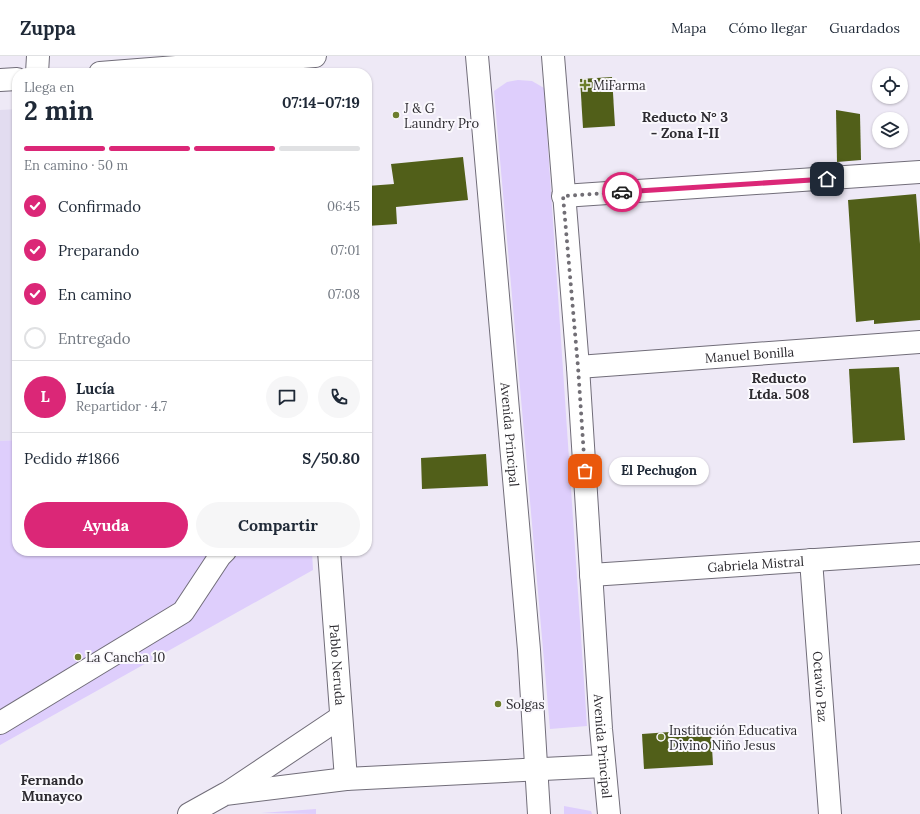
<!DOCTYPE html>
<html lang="es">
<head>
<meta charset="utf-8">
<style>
	:root { --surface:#fff; --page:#f6f6f7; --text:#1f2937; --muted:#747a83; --line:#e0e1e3; --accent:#db2777 }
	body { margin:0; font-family:Lora,serif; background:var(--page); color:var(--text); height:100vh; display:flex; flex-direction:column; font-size:15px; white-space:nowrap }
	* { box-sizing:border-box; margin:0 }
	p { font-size:13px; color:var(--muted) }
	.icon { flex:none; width:22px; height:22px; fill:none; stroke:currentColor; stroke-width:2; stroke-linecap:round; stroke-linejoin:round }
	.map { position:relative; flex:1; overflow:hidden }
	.drawer { position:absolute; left:12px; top:12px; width:360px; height:488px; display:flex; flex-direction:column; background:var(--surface); border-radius:16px; box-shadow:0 1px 3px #0004 }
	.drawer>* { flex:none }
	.controls { position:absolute; left:872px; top:12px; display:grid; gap:8px }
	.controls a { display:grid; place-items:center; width:36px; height:36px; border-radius:50%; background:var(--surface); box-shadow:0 1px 3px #0004; font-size:20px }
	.pin { position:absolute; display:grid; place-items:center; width:34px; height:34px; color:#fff; margin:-17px; border-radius:8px; box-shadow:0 2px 6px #0006 }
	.courier { position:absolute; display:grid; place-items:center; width:40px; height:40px; margin:-20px; border:3px solid #db2777; border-radius:50%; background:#fff; color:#222; box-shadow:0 1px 5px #0007 }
	.bubble { position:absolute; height:28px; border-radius:14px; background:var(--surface); box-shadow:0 1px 3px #0004; font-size:13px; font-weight:700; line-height:28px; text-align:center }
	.head em { font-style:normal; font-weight:700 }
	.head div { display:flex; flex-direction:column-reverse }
	.head { display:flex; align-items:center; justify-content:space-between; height:68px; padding:0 12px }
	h1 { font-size:26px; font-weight:700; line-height:30px }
	.bar { display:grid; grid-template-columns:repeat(4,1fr); gap:6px 4px; align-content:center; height:48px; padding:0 12px }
	.bar i { height:5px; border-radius:3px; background:var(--line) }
	.bar .current { background:var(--accent) }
	.bar p { grid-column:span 4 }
	.line { display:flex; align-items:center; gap:10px; padding:0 12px; border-top:1px solid var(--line) }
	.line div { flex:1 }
	.round { display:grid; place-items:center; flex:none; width:42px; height:42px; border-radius:21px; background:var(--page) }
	ol { padding:0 12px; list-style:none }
	li { display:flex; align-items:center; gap:12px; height:44px }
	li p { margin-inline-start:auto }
	li .icon { padding:4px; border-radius:50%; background:var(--accent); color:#fff; stroke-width:4 }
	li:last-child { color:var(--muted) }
	li i { width:22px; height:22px; border:2px solid var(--line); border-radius:50% }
	.action { display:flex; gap:8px; margin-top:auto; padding:8px 12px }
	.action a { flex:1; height:46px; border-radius:24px; background:var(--accent); color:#fff; font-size:16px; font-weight:700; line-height:46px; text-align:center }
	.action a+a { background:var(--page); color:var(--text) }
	header { display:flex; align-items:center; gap:24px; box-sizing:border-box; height:56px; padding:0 20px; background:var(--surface); border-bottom:1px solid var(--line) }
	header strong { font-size:19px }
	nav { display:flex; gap:22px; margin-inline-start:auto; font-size:14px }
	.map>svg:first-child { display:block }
</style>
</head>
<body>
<header>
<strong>Zuppa</strong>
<nav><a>Mapa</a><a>Cómo llegar</a><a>Guardados</a></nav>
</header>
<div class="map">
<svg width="920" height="758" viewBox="0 0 920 758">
	<rect width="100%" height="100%" fill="#eee9f6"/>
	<!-- built -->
	<path fill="#e2dcf0" d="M17,53v331l-17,1v-331z"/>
	<!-- green -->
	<g fill="#decefc">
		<path d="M518,24l14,1 12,7 43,638 -37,3 -56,-638 13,-9z"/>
		<path d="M17,384v111h295l1,19 -313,175v-304z"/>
		<path d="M564,750l27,5 1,3h-28z"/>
		<path d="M316,753v5l-55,-1z"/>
	</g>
	<!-- building -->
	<g fill="#515f19">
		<path d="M612,21l3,49 -32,2 -3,-49z"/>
		<path d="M836,54l24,4 1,46 -24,2z"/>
		<path d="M463,101l5,43 -72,7 1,17 -30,2v-40l27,-2 -3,-20z"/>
		<path d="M916,138l4,50v76l-46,4v-4l-18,2 -8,-122z"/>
		<path d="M899,311l6,73 -52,3 -4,-74z"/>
		<path d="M486,398l2,32 -66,3 -1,-31z"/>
		<path d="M711,673l2,36 -69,4 -2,-35z"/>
	</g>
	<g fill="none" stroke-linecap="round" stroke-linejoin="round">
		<!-- minor casing -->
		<g stroke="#716d79" stroke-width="24">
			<g id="minor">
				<path d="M292,2l1,15"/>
				<path d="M37,17l1,-17"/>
				<path d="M563,140l357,-24"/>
				<path id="s1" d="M578,311l342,-25"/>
				<path id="s2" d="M329,495l17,228"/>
				<path id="s3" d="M811,504l19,254"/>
				<path id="s4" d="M591,519l329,-22"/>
				<path d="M0,667l183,-111 37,-56 5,-5"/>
				<path d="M229,736l112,-75"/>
				<path d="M189,758l36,-20 121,-15 258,-13"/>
			</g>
		</g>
		<!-- major casing -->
		<g stroke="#716d79" stroke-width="24">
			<g id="major">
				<path id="s5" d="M477,0l52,594 10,164"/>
				<path id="s6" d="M553,0l25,311 23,362 8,85"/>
				<path d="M100,17l215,-17"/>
				<path d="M0,24l17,-1"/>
			</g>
		</g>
		<!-- minor -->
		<use href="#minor" stroke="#fff" stroke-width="22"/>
		<!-- major -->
		<use href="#major" stroke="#fff" stroke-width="22"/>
	</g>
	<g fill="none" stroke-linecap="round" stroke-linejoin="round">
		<!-- done -->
		<path stroke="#716e75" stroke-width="4" stroke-dasharray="0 7.2" d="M585,415l-7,-104 -15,-171 59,-4"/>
		<!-- route -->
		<path stroke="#db2777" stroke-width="5" d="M622,136l205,-13"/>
	</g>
	<!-- markers -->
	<g fill="#6d7e2d" stroke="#faf8fd" stroke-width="1.5">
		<path d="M583 23h4v4h4v4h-4v4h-4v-4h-4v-4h4z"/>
		<circle cx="396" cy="59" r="4"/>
		<circle cx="78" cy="601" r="4"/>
		<circle cx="498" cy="648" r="4"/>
		<circle cx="661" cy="681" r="4"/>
	</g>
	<g text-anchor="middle" stroke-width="4" stroke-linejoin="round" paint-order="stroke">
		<!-- poi labels -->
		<g font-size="13" fill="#2d2b30" stroke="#faf8fd" text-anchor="start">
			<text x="593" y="34">MiFarma</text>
			<text x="404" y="57">J &amp; G<tspan x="404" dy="15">Laundry Pro</tspan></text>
			<text x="86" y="606">La Cancha 10</text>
			<text x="506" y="653">Solgas</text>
			<text x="669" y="679">Institución Educativa<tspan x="669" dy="15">Divino Niño Jesus</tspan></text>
		</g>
		<!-- street labels -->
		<g font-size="13" fill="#2d2b30" stroke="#faf8fd">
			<text dy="5" stroke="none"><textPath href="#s1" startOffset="172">Manuel Bonilla</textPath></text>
			<text dy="5" stroke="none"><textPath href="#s5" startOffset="380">Avenida Principal</textPath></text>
			<text dy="5" stroke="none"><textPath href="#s4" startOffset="165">Gabriela Mistral</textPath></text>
			<text dy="5" stroke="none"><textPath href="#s2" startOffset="114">Pablo Neruda</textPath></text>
			<text dy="5" stroke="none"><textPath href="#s3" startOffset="127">Octavio Paz</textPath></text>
			<text dy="5" stroke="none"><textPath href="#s6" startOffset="692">Avenida Principal</textPath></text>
		</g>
		<!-- neighbourhood labels -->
		<g font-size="14" font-weight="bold" fill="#2d2b30" stroke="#faf8fd">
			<text x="685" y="66">Reducto N° 3<tspan x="685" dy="16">- Zona I-II</tspan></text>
			<text x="779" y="327">Reducto<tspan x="779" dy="16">Ltda. 508</tspan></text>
			<text x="52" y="729">Fernando<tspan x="52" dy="16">Munayco</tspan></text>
		</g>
	</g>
</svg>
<div class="controls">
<a><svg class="icon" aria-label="locate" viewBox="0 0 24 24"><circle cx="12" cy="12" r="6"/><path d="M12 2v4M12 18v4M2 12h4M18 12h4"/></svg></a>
<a><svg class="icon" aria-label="layers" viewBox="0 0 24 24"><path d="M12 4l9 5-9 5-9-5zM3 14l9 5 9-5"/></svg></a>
</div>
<div class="pin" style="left:585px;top:415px;background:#ea580c"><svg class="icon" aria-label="bag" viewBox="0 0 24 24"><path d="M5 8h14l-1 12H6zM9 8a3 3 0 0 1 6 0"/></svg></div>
<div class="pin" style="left:827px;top:123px;background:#1f2937"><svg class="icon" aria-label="home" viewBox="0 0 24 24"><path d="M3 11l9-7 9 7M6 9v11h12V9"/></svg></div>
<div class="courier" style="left:622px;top:136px"><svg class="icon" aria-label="car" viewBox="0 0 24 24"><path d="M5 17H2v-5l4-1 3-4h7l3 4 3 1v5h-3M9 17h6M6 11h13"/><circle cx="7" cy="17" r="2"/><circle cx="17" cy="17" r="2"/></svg></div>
<div class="bubble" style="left:609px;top:401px;width:100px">El Pechugon</div>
<section class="drawer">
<div class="head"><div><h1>2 min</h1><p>Llega en</p></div><em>07:14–07:19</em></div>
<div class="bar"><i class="current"></i><i class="current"></i><i class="current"></i><i></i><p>En camino · 50 m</p></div>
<ol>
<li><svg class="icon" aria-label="check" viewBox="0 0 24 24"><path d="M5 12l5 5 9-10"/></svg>Confirmado<p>06:45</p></li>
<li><svg class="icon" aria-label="check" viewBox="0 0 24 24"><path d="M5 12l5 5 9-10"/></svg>Preparando<p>07:01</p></li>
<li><svg class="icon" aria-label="check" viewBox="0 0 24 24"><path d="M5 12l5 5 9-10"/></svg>En camino<p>07:08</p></li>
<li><i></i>Entregado</li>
</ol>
<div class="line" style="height:72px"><b class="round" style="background:var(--accent);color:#fff">L</b><div><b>Lucía</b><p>Repartidor · 4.7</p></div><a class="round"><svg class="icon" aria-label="chat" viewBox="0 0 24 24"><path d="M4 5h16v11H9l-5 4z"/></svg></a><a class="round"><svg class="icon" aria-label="phone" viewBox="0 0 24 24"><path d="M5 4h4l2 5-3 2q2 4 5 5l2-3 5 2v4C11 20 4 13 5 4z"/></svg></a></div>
<div class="line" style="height:52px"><div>Pedido #1866</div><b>S/50.80</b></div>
<div class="action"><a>Ayuda</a><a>Compartir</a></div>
</section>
</div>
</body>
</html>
